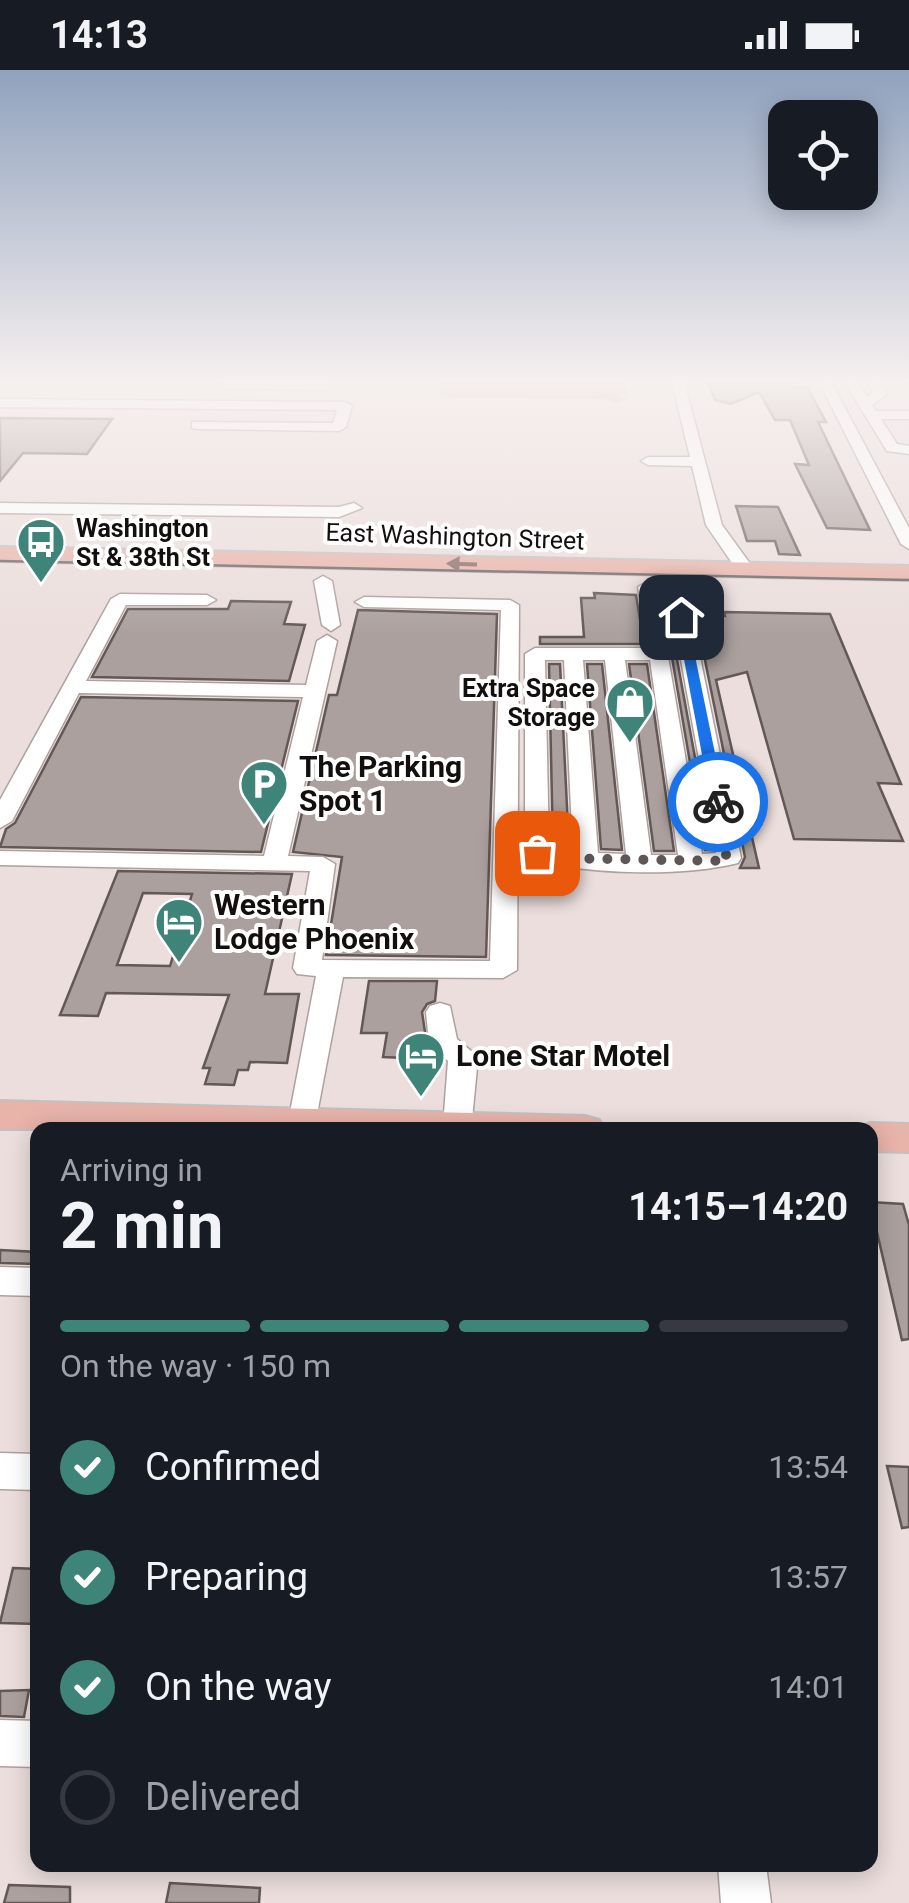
<!DOCTYPE html>
<html lang="en">
<head>
<meta charset="utf-8">
<style>
	:root { --surface:#171b24; --page:#242831; --text:#f1f3f6; --muted:#9ea1a6; --line:#363941; --accent:#3f8478 }
	body { margin:0; font-family:Roboto,sans-serif; background:var(--page); color:var(--text); height:100vh; display:flex; flex-direction:column; font-size:38px; white-space:nowrap }
	* { box-sizing:border-box; margin:0 }
	p { font-size:32px; color:var(--muted) }
	.icon { flex:none; width:55px; height:55px; fill:none; stroke:currentColor; stroke-width:2; stroke-linecap:round; stroke-linejoin:round }
	.map { position:relative; flex:1; overflow:hidden }
	.drawer { position:absolute; left:30px; top:1052px; width:848px; height:750px; display:flex; flex-direction:column; background:var(--surface); border-radius:20px; box-shadow:0 5px 25px #0003 }
	.drawer>* { flex:none }
	.fabs { position:absolute; left:768px; top:30px; display:grid; gap:20px }
	.fabs a { display:grid; place-items:center; width:110px; height:110px; border-radius:20px; background:var(--surface); box-shadow:0 5px 25px #0003; font-size:50px }
	.pin { position:absolute; display:grid; place-items:center; width:85px; height:85px; color:#fff; margin:-42px; border-radius:20px; box-shadow:0 5px 15px #0006 }
	.courier { position:absolute; display:grid; place-items:center; width:100px; height:100px; margin:-50px; border:8px solid #1a73e8; border-radius:50%; background:#fff; color:#222; box-shadow:0 2px 12px #0007 }
	.overview em { font-style:normal; font-weight:700 }
	.overview div { display:flex; flex-direction:column-reverse }
	.overview { display:flex; align-items:center; justify-content:space-between; height:170px; padding:0 30px }
	h1 { font-size:65px; font-weight:700; line-height:75px }
	.bar { display:grid; grid-template-columns:repeat(4,1fr); gap:15px 10px; align-content:center; height:120px; padding:0 30px }
	.bar i { height:12px; border-radius:8px; background:var(--line) }
	.bar .selected { background:var(--accent) }
	.bar p { grid-column:span 4 }
	ol { padding:0 30px; list-style:none }
	li { display:flex; align-items:center; gap:30px; height:110px }
	li p { margin-inline-start:auto }
	li .icon { padding:10px; border-radius:50%; background:var(--accent); color:#fff; stroke-width:4 }
	li:last-child { color:var(--muted) }
	li i { width:55px; height:55px; border:5px solid var(--line); border-radius:50% }
	.status { display:flex; justify-content:space-between; align-items:center; height:70px; padding:0 50px; background:var(--surface); direction:ltr }
	.status svg { height:28px; fill:currentColor }
	.map>svg:first-child { display:block }
</style>
</head>
<body>
<div class="status"><b>14:13</b><svg viewBox="0 0 49 12"><path d="M0 12V9h3v3zM5 12V6h3v6zM10 12V3h3v9zM15 12V0h3v12zM26 1h20v11H26zM47 4h2v5h-2z"/></svg></div>
<div class="map">
<svg width="909" height="1833" viewBox="0 0 909 1833">
	<rect width="100%" height="100%" fill="#ebdedc"/>
	<!-- green -->
	<path fill="#ccaea8" d="M443,308h181l3,16 -12,1 12,4 -11,4 -13,-4 -151,-1 -12,-4z"/>
	<!-- building -->
	<g fill="#aba09d" stroke="#625856" stroke-width="2.5" fill-rule="evenodd">
		<path d="M721,308h72l1,9h13l19,35h-8l52,108 -43,-2 -32,-64 14,1 -19,-45h-15l-16,-28 -28,12 -16,-4 -7,-18h15z"/>
		<path d="M0,348l112,1 -25,35 -64,-1 -23,28z"/>
		<path d="M736,436l42,1 22,48 -21,-1 -4,-13h-28z"/>
		<path d="M594,523l42,2 8,49h-104v-7h44l-3,-39h14z"/>
		<path d="M231,531l60,1 -7,22 21,1 -16,56 -197,-4 36,-68h100z"/>
		<path d="M663,535h4l45,245h-7z"/>
		<path d="M358,540l139,4 -11,343 -160,-2 16,-98 -49,-5 36,-157h8z"/>
		<path d="M724,542l106,2 71,170 -23,-1 25,58 -109,-2 -47,-167 -31,8 43,188h-19l5,-11 -49,-241h29z"/>
		<path d="M549,594h11l9,184 -16,-2z"/>
		<path d="M587,594h15l20,186 -21,-1z"/>
		<path d="M629,594h18l27,187h-20z"/>
		<path d="M81,627l217,4 -37,151 -261,-5 6,-18 9,-6z"/>
		<path d="M118,801l174,3 -27,120h34l-12,69 -37,-1 -2,8h-10l-4,15 -29,-1 5,-16h-7l26,-73 -123,-2 -8,23 -38,-1zM143,823l49,1 -22,72 -53,-1z"/>
		<path d="M369,911h68l-2,20 -8,3 -5,8 7,47 -46,-2 4,-24h-26z"/>
		<path d="M870,1132l33,2 6,21v114l-7,1z"/>
		<path d="M0,1180l38,2v12l-38,-1z"/>
		<path d="M887,1396l22,1v60l-7,1z"/>
		<path d="M13,1498l25,1v55l-38,-1z"/>
		<path d="M29,1620l-5,27 -24,-1v-25z"/>
		<path d="M170,1813l90,5 -1,15h-93z"/>
		<path d="M9,1815l61,2v16h-66z"/>
	</g>
	<g fill="none" stroke-linecap="round" stroke-linejoin="round">
		<!-- minor casing -->
		<g stroke="#ada19f" stroke-width="3">
			<g id="minor">
				<path d="M671,308h12l39,147 34,47 -3,4h-12l-35,-51 -14,-59 -44,-1 -7,-4 7,-4h42z"/>
				<path d="M817,308h12l80,150v21l-8,-5z"/>
				<path d="M842,308h12l13,19 6,-4 -6,-15h12l8,16 -15,11 4,6h33v8h-28l16,25 12,2v8l-22,-3z"/>
				<path d="M902,308h7v6l-5,-1z"/>
				<path d="M226,311l99,1 6,4 -6,4 -104,-2 -1,-3z"/>
				<path d="M0,329l345,3 7,4 -6,21 -7,4 -142,-2 -5,-1v-6l141,1 4,-13 -337,-3z"/>
				<path d="M0,433l339,4 15,-4 8,5 -23,9 -339,-4z"/>
				<path d="M323,506l9,5 8,44 -9,6 -9,-6 -8,-44z"/>
				<path d="M647,512l9,5 46,267 14,-1 -48,-265 9,-5 9,5 55,270 -3,5c-56,14 -154,12 -210,-5l-3,-5v-199l10,-6h113l-10,-61zM545,590h19l9,192 -24,-3zM583,590h22l21,194 -28,-1zM625,590h25l28,195h-27z"/>
				<path d="M120,524l87,1 9,5 -9,5h-81l-40,76 220,4 11,-44 10,-6 10,6 -49,215 35,1 12,7 -13,96 168,1 11,-351 -137,-3 -9,-5 9,-5 146,3 9,5 -2,365 -14,8 -160,-1 -29,153h-22l-4,-7 28,-147 -19,-2 -4,-6 17,-97 -310,-6v-14l264,5 39,-159 -224,-4 -67,128 -12,7v-28l111,-201z"/>
				<path d="M440,933l10,3 7,33 21,18 -7,73h-26l-2,-4 5,-65 -19,-18 -3,-31 4,-6z"/>
				<path d="M0,1197l38,1v28l-38,-1z"/>
				<path d="M0,1383l38,1v36l-38,-1z"/>
				<path d="M0,1650l38,1v46l-38,-1z"/>
				<path d="M718,1795h48l5,38h-50z"/>
			</g>
		</g>
		<!-- major casing -->
		<g stroke="#c2c1c1" stroke-width="4">
			<g id="major">
				<path d="M0,477l909,19v14l-909,-19z"/>
				<path d="M0,1031l585,15 14,4 6,10 -605,-1z"/>
				<path d="M870,1053l39,1v28l-39,-1v-21h-16z"/>
			</g>
		</g>
		<!-- minor -->
		<use href="#minor" fill="#fff" fill-rule="evenodd"/>
		<!-- major -->
		<use href="#major" fill="#e8b4aa" fill-rule="evenodd"/>
		<!-- tram -->
		<path stroke="#6a6261" stroke-width="2.5" d="M0,491l909,19"/>
	</g>
	<!-- one-way arrows -->
	<defs><path id="oneway-solid" d="M-6-.8H1V-3.2L6.5 0L1 3.2V.8H-6Z" transform="scale(2.5)"/></defs>
	<use fill="#886a64" href="#oneway-solid" transform="translate(462 494) rotate(-178)"/>
	<!-- sky -->
	<linearGradient id="sky" x2="0" y2="1"><stop stop-color="#90a2be"/><stop offset="0.55" stop-color="#f6f0ef"/><stop offset="1" stop-color="#f6f0ef" stop-opacity="0"/></linearGradient>
	<rect width="909" height="565" fill="url(#sky)"/>
	<!-- route -->
	<path fill="#1a73e8" d="M681,543l6,4 38,185 -7,5 -7,-5 -35,-185z"/>
	<g fill="none" stroke-linecap="round" stroke-linejoin="round">
		<!-- done -->
		<path stroke="#5f5757" stroke-width="10" stroke-dasharray="0 18" d="M537,783l7,5 183,3 -9,-59"/>
	</g>
	<!-- icons -->
	<defs>
		<g id="bus-pin" transform="scale(2.5)"><path d="M0 17L-7.5 6A9.5 9.5 0 1 1 7.5 6Z" fill="#3f8478" stroke="#fff"/><path d="M-5-6H5V4H4V6H2V4H-2V6H-4V4H-5ZM-3.5-4V0h7V-4ZM-3.5 1.2v1.5H-2V1.2ZM2 1.2v1.5H3.5V1.2Z" fill="#fff"/></g>
		<g id="shop-pin" transform="scale(2.5)"><path d="M0 17L-7.5 6A9.5 9.5 0 1 1 7.5 6Z" fill="#3f8478" stroke="#fff"/><path d="M-5-2.5h2.3a2.7 3.5 0 0 1 5.4 0H5L5.5 6h-11ZM-1.5-2.5h3a1.5 2.3 0 0 0-3 0Z" fill="#fff"/></g>
		<g id="parking-pin" transform="scale(2.5)"><path d="M0 17L-7.5 6A9.5 9.5 0 1 1 7.5 6Z" fill="#3f8478" stroke="#fff"/><path d="M-3.5-5.5H1a3.5 3.5 0 0 1 0 7H-1V5.5H-3.5ZM-1-3.4V-.6H.8a1.4 1.4 0 0 0 0-2.8Z" fill="#fff"/></g>
		<g id="hotel-pin" transform="scale(2.5)"><path d="M0 17L-7.5 6A9.5 9.5 0 1 1 7.5 6Z" fill="#3f8478" stroke="#fff"/><path d="M-6-4.5h1.5V1H6V5H4.5V3h-9V5H-6ZM-4 0a1.8 1.8 0 1 1 3.6 0ZM.5 0V-2.5h3Q6-2.5 6 0Z" fill="#fff"/></g>
	</defs>
	<g fill-rule="evenodd">
		<use href="#bus-pin" x="41" y="472"/>
		<use href="#shop-pin" x="630" y="632"/>
		<use href="#parking-pin" x="264" y="714"/>
		<use href="#hotel-pin" x="179" y="852"/>
		<use href="#hotel-pin" x="421" y="986"/>
	</g>
	<g text-anchor="middle" stroke-width="8" stroke-linejoin="round" paint-order="stroke">
		<!-- far-poi labels -->
		<g font-size="25" font-weight="bold" fill="#130f0f" stroke="#fff" text-anchor="start">
			<text x="76" y="467">Washington<tspan x="76" dy="29">St &amp; 38th St</tspan></text>
			<text x="595" y="627" text-anchor="end">Extra Space<tspan x="595" dy="29">Storage</tspan></text>
		</g>
		<!-- far-street labels -->
		<g font-size="25" fill="#130f0f" stroke="#fff">
			<text transform="translate(455 466) rotate(2)" y="9">East Washington Street</text>
		</g>
		<!-- poi labels -->
		<g font-size="30" font-weight="bold" fill="#130f0f" stroke="#fff" text-anchor="start">
			<text x="299" y="707">The Parking<tspan x="299" dy="34">Spot 1</tspan></text>
			<text x="214" y="845">Western<tspan x="214" dy="34">Lodge Phoenix</tspan></text>
			<text x="456" y="996">Lone Star Motel</text>
		</g>
	</g>
</svg>
<div class="fabs">
<a><svg class="icon" aria-label="locate" viewBox="0 0 24 24"><circle cx="12" cy="12" r="6"/><path d="M12 2v4M12 18v4M2 12h4M18 12h4"/></svg></a>
</div>
<div class="pin" style="left:537px;top:783px;background:#ea580c"><svg class="icon" aria-label="bag" viewBox="0 0 24 24"><path d="M5 8h14l-1 12H6zM9 8a3 3 0 0 1 6 0"/></svg></div>
<div class="pin" style="left:681px;top:547px;background:#1f2937"><svg class="icon" aria-label="home" viewBox="0 0 24 24"><path d="M3 11l9-7 9 7M6 9v11h12V9"/></svg></div>
<div class="courier" style="left:718px;top:732px"><svg class="icon" aria-label="bike" viewBox="0 0 24 24"><circle cx="6" cy="16" r="4"/><circle cx="18" cy="16" r="4"/><path d="M6 16l4-8h5l3 8M10 8l3 8H6M13 5h3"/></svg></div>
<section class="drawer">
<div class="overview"><div><h1>2 min</h1><p>Arriving in</p></div><em>14:15–14:20</em></div>
<div class="bar"><i class="selected"></i><i class="selected"></i><i class="selected"></i><i></i><p>On the way · 150 m</p></div>
<ol>
<li><svg class="icon" aria-label="check" viewBox="0 0 24 24"><path d="M5 12l5 5 9-10"/></svg>Confirmed<p>13:54</p></li>
<li><svg class="icon" aria-label="check" viewBox="0 0 24 24"><path d="M5 12l5 5 9-10"/></svg>Preparing<p>13:57</p></li>
<li><svg class="icon" aria-label="check" viewBox="0 0 24 24"><path d="M5 12l5 5 9-10"/></svg>On the way<p>14:01</p></li>
<li><i></i>Delivered</li>
</ol>
</section>
</div>
</body>
</html>
